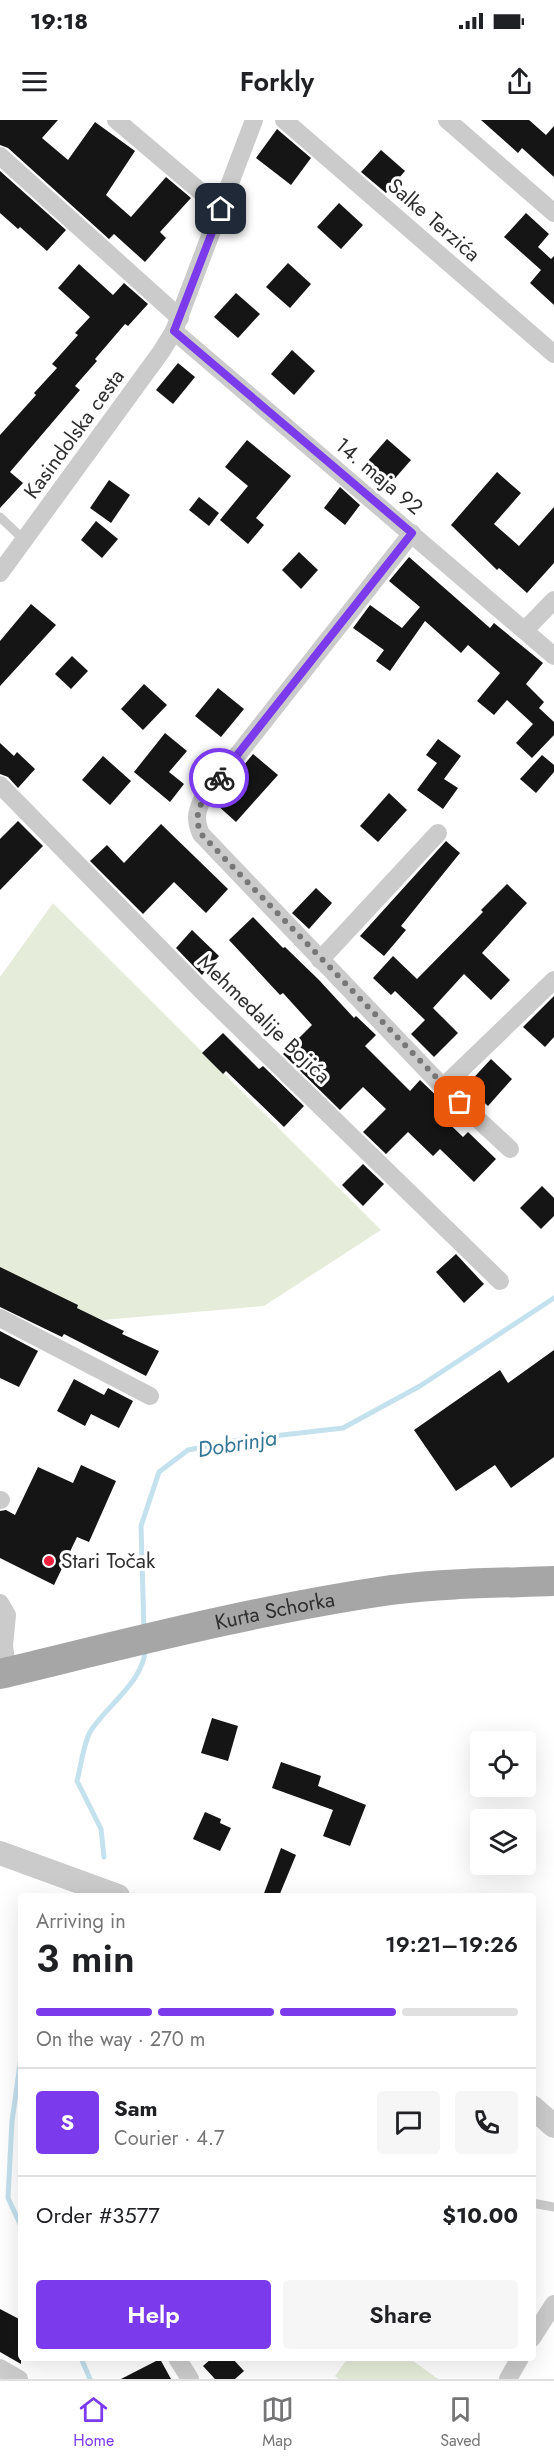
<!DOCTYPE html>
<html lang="en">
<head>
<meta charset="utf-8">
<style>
	:root { --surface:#fff; --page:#f6f6f6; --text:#202124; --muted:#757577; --line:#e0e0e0; --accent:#7c3aed }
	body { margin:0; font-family:Jost,sans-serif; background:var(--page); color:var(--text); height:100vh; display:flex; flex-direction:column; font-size:22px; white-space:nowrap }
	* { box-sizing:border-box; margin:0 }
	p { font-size:20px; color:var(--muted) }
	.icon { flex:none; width:33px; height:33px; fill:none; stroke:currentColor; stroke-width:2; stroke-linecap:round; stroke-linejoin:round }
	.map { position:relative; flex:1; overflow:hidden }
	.panel { position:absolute; left:18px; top:1773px; width:518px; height:468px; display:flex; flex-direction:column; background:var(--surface); border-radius:6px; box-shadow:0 6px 24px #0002 }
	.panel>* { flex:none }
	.controls { position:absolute; left:470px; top:1611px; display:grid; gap:12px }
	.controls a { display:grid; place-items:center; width:66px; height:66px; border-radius:6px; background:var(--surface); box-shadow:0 6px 24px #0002; font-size:30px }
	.pin { position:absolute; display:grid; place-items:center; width:51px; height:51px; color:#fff; margin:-26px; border-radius:12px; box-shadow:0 3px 9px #0006 }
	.courier { position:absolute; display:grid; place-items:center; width:60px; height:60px; margin:-30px; border:4px solid #7c3aed; border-radius:50%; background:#fff; color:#222; box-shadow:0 2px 8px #0007 }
	.headline em { font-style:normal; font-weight:600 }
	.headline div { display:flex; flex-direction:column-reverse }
	.headline { display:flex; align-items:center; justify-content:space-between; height:102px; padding:0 18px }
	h1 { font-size:39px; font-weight:600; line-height:45px }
	.bar { display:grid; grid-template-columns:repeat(4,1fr); gap:9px 6px; align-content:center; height:72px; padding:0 18px }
	.bar i { height:8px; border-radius:4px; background:var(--line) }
	.bar .current { background:var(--accent) }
	.bar p { grid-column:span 4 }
	.line { display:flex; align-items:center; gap:15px; padding:0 18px; border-top:2px solid var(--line) }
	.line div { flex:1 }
	.round { display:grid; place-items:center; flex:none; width:63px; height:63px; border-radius:6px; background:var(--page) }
	.primary-button { display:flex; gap:12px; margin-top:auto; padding:12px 18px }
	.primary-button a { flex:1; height:69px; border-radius:6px; background:var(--accent); color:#fff; font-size:24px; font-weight:600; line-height:69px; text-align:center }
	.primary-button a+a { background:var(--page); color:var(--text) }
	.status { display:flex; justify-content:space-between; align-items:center; height:42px; padding:0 30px; background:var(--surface); direction:ltr }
	.status svg { height:16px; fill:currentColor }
	header { display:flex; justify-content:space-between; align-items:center; height:78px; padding:0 18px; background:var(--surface); font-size:27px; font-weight:600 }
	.tab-bar { display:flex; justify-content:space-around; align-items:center; height:84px; border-top:2px solid var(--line); background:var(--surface); font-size:16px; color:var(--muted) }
	.tab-bar a { display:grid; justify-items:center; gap:3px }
	.tab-bar .current { color:var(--accent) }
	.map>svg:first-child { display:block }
</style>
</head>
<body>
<div class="status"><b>19:18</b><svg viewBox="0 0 49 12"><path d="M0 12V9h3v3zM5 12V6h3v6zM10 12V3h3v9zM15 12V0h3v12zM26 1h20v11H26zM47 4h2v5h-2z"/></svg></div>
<header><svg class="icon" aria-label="menu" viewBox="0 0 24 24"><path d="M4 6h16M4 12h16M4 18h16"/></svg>Forkly<svg class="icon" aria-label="share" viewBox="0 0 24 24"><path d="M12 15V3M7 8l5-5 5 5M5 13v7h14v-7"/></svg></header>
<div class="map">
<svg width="554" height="2259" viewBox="0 0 554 2259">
	<rect width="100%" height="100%" fill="#fff"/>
	<!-- green -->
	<g fill="#e5edda">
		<path d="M53,783l328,327 -117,76 -184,16 -80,-54v-291z"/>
		<path d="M348,2238h61l29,21h-99l-4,-3z"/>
	</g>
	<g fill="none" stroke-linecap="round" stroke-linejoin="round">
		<!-- stream -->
		<g stroke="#c4e1ee" stroke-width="5">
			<path d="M144,1510l-3,-104 18,-54 29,-22 51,-10 104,-12 77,-42 134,-88"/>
			<path d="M104,1737l-3,-28 -24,-48c4,-15 6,-36 13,-49 15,-25 56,-52 55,-84"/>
			<path d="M21,1937l-9,64 -4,77 13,28"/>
			<path d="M81,2238l9,21"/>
		</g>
	</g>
	<!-- building -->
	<g fill="#151515">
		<path d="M0,0h58l-16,18 26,22 27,-38 40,29 -29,44 25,22 35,-40 25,21 -31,34 6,6 -21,24 -31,-28 -5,5 -101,-91 -8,-3z"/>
		<path d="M481,0h48l17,15 8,-9v51l-32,-29 -4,5z"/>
		<path d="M277,9l34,29 -20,27 -35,-27z"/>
		<path d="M381,30l24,21 -19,22 -25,-21z"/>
		<path d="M0,51l66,59 -19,21 -27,-24 -2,2 -18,-16z"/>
		<path d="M339,83l24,22 -22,24 -24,-22z"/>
		<path d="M526,93l23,21 -11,13 13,12 3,-3v49l-24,-22 11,-13 -37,-33z"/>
		<path d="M288,143l23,21 -21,24 -24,-21z"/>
		<path d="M79,144l34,31 11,-12 24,21 -20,22 -3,-2 -30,35 2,2 -22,25 5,4 -70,82 13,11 -23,25v-73l36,-40 -2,-2 23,-25 -5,-4 26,-29 -3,-2 15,-16 -32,-29z"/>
		<path d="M236,173l24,21 -22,24 -24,-21z"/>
		<path d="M292,230l23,21 -21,24 -23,-21z"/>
		<path d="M178,243l17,14 -22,27 -17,-14z"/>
		<path d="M387,319l24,21 -21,24 -24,-21z"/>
		<path d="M247,320l44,36 -35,42 8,7 -16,19 -28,-24 28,-34 -23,-19z"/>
		<path d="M497,352l24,21 -27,31 25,22 35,-39v56l-27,30 -28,-25 -2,2 -46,-45z"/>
		<path d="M109,360l21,15 -19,28 -21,-15z"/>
		<path d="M340,367l20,18 -15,20 -21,-17z"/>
		<path d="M199,377l20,16 -10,13 -20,-16z"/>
		<path d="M96,401l22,18 -16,19 -21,-18z"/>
		<path d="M299,432l19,18 -17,19 -19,-19z"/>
		<path d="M409,437l81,71 4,-5 49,40 -17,21 18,18 -5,6 15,14v13l-22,23 -16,-15 17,-19 -26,-24 -13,15 -17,-14 23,-28 -32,-28 -7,8 -36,-32 -35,50 -14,-10 8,-11 -31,-22 17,-23 32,23 18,-21 -31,-26z"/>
		<path d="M31,484l25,21 -56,61v-45z"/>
		<path d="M72,536l16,15 -17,18 -16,-15z"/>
		<path d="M144,564l23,21 -24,25 -22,-21z"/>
		<path d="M218,568l26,21 -23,28 -26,-21z"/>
		<path d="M165,613l22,18 -18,21 15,12 -14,18 -36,-30z"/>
		<path d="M438,619l23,17 -17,23 14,9 -15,21 -26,-19 20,-27 -11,-8z"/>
		<path d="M0,623l14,13 3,-4 18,17 -17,19 -10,-11 -8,-3z"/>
		<path d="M253,634l25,21 -42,47 -20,-18 21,-24 -3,-3z"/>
		<path d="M542,635l12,10v7l-18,21 -16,-14z"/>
		<path d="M103,636l28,25 -21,24 -28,-25z"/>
		<path d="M389,673l18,17 -29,32 -18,-16z"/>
		<path d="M18,701l25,25 -43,44v-51z"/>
		<path d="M161,704l67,65 -22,24 -32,-31 -31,32 -53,-53 17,-16 17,18z"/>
		<path d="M446,721l14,12 -59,73 5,4 -22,26 -24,-20z"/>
		<path d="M507,764l20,19 -45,50 28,27 -19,20 -27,-26 -31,34 25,25 -24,24 -23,-23 14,-14 -30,-29 -4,4 -18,-17 20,-22 24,23 66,-67 -2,-2z"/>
		<path d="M316,768l16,15 -23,26 -17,-16z"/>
		<path d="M253,797l30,31 2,-1 34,33 35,38 2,-2 20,19 -11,11 45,45 10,-11 24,23 -8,8 27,26 5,-5 28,27 -22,23 -34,-33 -7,7 -25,-24 -22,22 -23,-22 23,-23 -23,-22 -23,23 -57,-56 29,-29 -29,-32 -3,2 -51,-55z"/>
		<path d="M192,810l27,26 -17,19 -26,-27z"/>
		<path d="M554,876v41l-9,10 -22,-20z"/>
		<path d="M223,913l36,36 4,-3 41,40 -20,21 -58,-56 -3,3 -21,-21z"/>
		<path d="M491,939l21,20 -24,27 -22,-20z"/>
		<path d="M363,1044l21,20 -21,22 -21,-21z"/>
		<path d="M542,1066l12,12v18l-13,13 -21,-21z"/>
		<path d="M456,1134l28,30 -20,19 -28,-31z"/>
		<path d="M0,1147l78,38 -1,3 47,23 -2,3 37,17 -13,25 -82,-42 -2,3 -62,-30z"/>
		<path d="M0,1211l38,20 -19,36 -19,-9z"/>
		<path d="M554,1230v107l-43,31 -16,-23 -39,26 -42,-61 86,-60 8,13z"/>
		<path d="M74,1259l30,16 4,-7 25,13 -14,27 -28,-14 -6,12 -28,-15z"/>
		<path d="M81,1345l35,16 -27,61 -12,-5 -23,48 -54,-27v-47l6,-1 9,5 23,-48 35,16z"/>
		<path d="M212,1598l26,8 -10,35 -27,-8z"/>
		<path d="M281,1642l40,14 -3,10 48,19 -16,41 -27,-10 10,-26 -61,-22z"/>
		<path d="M205,1692l16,7 -1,4 11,5 -11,23 -27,-12z"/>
		<path d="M281,1728l15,7 -17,41h-16z"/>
		<path d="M0,2189l21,11v44l-21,-12z"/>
		<path d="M212,2238h20l12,13 -9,8h-20l-12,-13z"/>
		<path d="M160,2239l11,20h-50z"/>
	</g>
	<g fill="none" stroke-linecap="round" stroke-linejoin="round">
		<!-- service -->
		<g stroke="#cbcbcb" stroke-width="9">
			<path d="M0,397l24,23"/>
			<path d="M532,2083l22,4"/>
		</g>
		<!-- minor -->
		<g stroke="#cbcbcb" stroke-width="18">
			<path d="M116,0l105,89"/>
			<path d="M284,0l270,234"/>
			<path d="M447,0l107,93"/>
			<path d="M0,36l180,162"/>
			<path d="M174,211l380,325"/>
			<path d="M412,413l-210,267c-6,13 -7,20 -1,34l242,253 67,62"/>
			<path d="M0,453l161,-221 13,-21 80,-211"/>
			<path d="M525,510l29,-30"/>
			<path d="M0,665l204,208 296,288"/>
			<path d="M320,840l118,-127"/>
			<path d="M443,967l111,-107"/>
			<path d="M0,1198l150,78"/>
			<path d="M0,1380h1"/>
			<path d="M0,1483l7,12 -3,31 4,27"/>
			<path d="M532,2218l22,-34"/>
			<path d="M177,2238l13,21"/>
			<path d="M0,2248l19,11"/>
			<path d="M508,2259l12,-21"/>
		</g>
		<!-- tertiary -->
		<g stroke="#cbcbcb" stroke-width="24">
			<path d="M0,1733l118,43"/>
			<path d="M532,1987l22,19"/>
		</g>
		<!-- primary -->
		<path stroke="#a6a6a6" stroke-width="30" id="s1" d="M0,1554c129,-31 259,-65 391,-84 54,-7 109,-7 163,-9"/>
	</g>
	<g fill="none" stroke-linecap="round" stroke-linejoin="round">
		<!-- done -->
		<path stroke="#777" stroke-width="6" stroke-dasharray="0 10.8" d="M219,658c-14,18 -28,33 -18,56l259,268"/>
		<!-- route -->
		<path stroke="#7c3aed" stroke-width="8" d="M219,658l193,-245 -238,-202 47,-122"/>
	</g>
	<!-- markers -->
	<circle fill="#f4203e" stroke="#fff" stroke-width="2" cx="49" cy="1441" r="6"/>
	<g text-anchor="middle" stroke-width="6" stroke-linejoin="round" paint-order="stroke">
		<!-- street labels -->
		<g font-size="21" fill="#2e2e2e" stroke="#fff">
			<text transform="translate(434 100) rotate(41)" y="7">Salke Terzića</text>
			<text transform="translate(74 314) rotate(-54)" y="7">Kasindolska cesta</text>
			<text transform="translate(379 356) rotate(40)" y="7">14. maja 92</text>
			<text transform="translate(264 899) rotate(44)" y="7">Mehmedalije Bojića</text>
			<text dy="7" stroke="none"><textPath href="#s1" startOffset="282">Kurta Schorka</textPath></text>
		</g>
		<!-- poi labels -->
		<g font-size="21" fill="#2e2e2e" stroke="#fff" text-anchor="start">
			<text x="61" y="1448">Stari Točak</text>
		</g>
		<!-- water labels -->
		<g font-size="22" font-style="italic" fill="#357797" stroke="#fff">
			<text transform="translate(237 1323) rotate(-9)" y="8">Dobrinja</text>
		</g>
	</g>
</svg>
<div class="controls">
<a><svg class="icon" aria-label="locate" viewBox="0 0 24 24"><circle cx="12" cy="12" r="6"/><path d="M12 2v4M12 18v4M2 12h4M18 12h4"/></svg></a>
<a><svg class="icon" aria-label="layers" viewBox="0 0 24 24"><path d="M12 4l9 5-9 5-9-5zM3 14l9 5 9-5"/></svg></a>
</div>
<div class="pin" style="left:460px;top:982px;background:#ea580c"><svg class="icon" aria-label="bag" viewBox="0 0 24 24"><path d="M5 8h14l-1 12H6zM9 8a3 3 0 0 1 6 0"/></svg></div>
<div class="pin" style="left:221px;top:89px;background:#1f2937"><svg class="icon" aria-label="home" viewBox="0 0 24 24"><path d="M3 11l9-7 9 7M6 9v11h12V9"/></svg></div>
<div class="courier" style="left:219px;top:658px"><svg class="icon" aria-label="bike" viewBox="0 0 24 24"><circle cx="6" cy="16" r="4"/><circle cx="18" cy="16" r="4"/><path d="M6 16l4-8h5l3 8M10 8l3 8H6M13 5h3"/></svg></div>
<section class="panel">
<div class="headline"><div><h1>3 min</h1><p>Arriving in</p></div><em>19:21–19:26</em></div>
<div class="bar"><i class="current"></i><i class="current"></i><i class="current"></i><i></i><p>On the way · 270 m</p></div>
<div class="line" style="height:108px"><b class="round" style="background:var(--accent);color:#fff">S</b><div><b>Sam</b><p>Courier · 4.7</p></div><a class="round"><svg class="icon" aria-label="chat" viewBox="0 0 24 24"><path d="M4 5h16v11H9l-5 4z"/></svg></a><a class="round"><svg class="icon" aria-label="phone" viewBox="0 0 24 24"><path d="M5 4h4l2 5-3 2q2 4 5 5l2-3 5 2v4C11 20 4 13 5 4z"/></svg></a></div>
<div class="line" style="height:78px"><div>Order #3577</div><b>$10.00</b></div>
<div class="primary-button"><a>Help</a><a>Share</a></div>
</section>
</div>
<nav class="tab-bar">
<a class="current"><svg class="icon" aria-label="home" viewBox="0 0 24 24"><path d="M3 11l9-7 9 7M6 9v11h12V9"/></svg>Home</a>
<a><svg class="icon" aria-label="map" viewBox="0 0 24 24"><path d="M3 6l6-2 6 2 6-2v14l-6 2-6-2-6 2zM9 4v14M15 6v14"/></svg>Map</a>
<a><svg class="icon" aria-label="saved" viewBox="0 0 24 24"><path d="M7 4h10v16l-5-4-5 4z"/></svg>Saved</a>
</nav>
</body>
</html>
